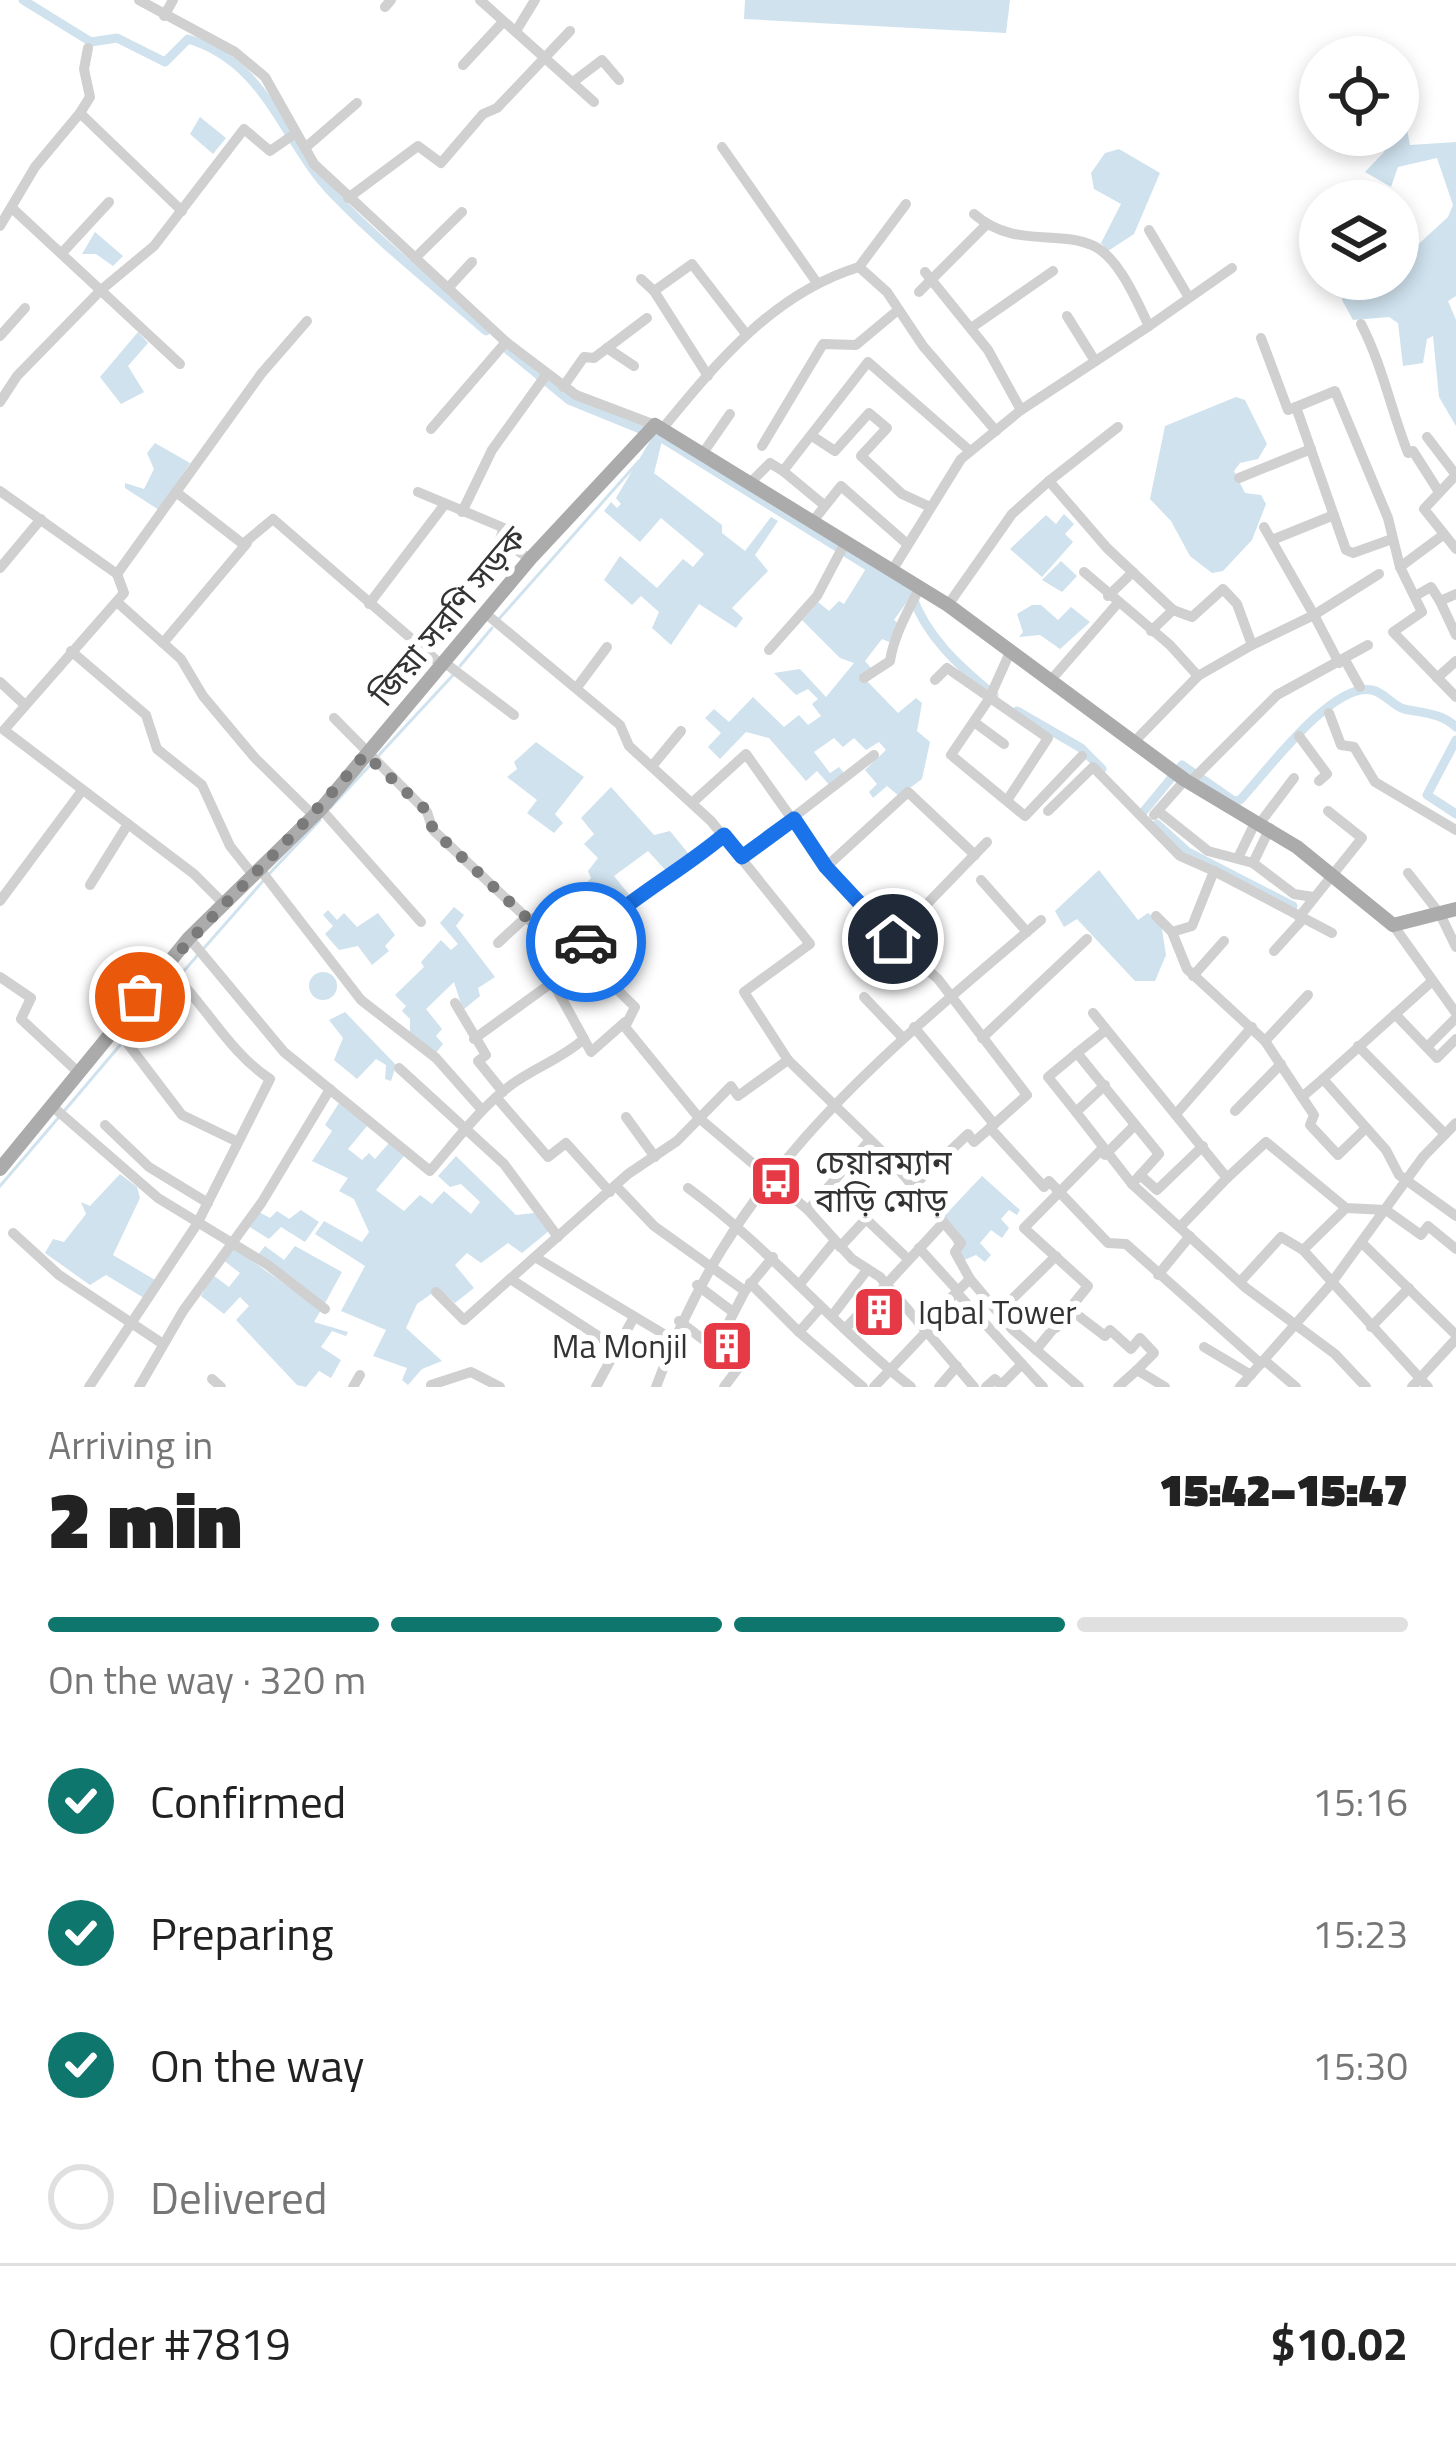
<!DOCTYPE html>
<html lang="en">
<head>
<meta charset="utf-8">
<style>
	:root { --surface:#fff; --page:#f2f2f2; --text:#222; --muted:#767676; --line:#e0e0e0; --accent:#0f766e }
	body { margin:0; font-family:"Titillium Web","Noto Sans Bengali",sans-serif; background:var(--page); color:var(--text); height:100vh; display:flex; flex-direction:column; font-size:45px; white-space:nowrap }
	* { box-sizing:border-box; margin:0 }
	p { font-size:39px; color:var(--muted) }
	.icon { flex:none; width:66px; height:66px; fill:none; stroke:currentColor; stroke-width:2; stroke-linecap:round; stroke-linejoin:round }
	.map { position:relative; height:1387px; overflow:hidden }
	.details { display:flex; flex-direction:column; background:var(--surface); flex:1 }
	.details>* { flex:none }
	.controls { position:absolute; left:1299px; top:36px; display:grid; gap:24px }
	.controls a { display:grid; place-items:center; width:120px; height:120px; border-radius:50%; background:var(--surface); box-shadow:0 6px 18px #0003; font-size:60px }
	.pin { position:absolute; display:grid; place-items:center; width:102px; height:102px; color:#fff; margin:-51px; border:6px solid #fff; border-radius:50%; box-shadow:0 3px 12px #0007 }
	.courier { position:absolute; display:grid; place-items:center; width:120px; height:120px; margin:-60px; border:9px solid #1a73e8; border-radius:50%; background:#fff; color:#222; box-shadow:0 3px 15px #0007 }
	.summary em { font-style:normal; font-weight:800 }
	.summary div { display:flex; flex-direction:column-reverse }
	.summary { display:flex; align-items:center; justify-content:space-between; height:204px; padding:0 48px }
	h1 { font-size:78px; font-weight:800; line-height:90px }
	.bar { display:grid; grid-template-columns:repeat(4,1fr); gap:18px 12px; align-content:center; height:144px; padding:0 48px }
	.bar i { height:15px; border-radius:9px; background:var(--line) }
	.bar .on { background:var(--accent) }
	.bar p { grid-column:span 4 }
	.line { display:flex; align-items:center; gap:30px; padding:0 48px; border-top:3px solid var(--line) }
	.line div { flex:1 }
	ol { padding:0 48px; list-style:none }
	li { display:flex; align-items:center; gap:36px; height:132px }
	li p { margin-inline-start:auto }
	li .icon { padding:12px; border-radius:50%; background:var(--accent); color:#fff; stroke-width:4 }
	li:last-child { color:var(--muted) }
	li i { width:66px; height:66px; border:6px solid var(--line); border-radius:50% }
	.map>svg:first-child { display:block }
</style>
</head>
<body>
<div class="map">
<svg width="1456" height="1387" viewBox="0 0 1456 1387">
	<rect width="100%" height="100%" fill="#fff"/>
	<!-- water -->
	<g fill="#cfe2ee">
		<path d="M745,0h265l-4,33 -262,-14z"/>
		<path d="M1398,97l14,1 -8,17 6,30 46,-3v154l-8,5 8,19v106l-17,-29 -6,-61 -6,3 -4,24 -20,3 -5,-43 -9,-6 -36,3 -11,-20 4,-21h26l9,7 5,-7h12v-16l50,-46 5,-12 -16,-47 -39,9 -7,20 -26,-15 19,-20 7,-17h7z"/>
		<path d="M200,117l26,21 -13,16 -23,-20z"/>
		<path d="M1119,149l41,24 -26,61 -26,17 -7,-8 20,-39 -27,-15 -3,-16 14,-20z"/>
		<path d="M95,232l28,24 -10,10 -17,-12h-14z"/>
		<path d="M138,332l10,11 -20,23 16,26 -23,12 -21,-27z"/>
		<path d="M1236,397l9,3 22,44 -9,15 -18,4 -6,8 11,22 16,2 5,9 -14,36 -29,31 -11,2 -22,-17 -19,-35 -21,-22 15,-73z"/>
		<path d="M653,436l9,5 -8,32 68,52v8l23,18 26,-34 7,4 -23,34 13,16 -36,37 11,10 -7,10 -37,-24 -28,41 -19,-17 7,-16 -18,-16 -9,9 -28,-25 16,-24 37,32 26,-29 10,8 11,-13 -43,-36 -21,24 -36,-31 7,-9 6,6 4,-4 -5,-6z"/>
		<path d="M155,443l35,20 -31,47 -34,-22v-5l19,6 10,-20 -7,-16z"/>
		<path d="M1064,514l10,10 -9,10 8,8 -31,35 -32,-28 36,-34 10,9z"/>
		<path d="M1061,561l16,15 -15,16 -20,-12z"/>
		<path d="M867,567l36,22 6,10 -15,21 5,4 -10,18 -7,-3 -17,22 6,7 -5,12 32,33 18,-15 6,5 -5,28 13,11 -8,37 -23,17 -12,-10 -14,12 -4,-6 8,-8 -12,-14 21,-20 -7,-8 -13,8 -12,-12 -11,9 -9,-9 -20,14 16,21 9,-6 7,8 -15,12 -14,-16 -11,10 -37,-43 -23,-6 -26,27 -12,-12 13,-14 -16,-15 9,-9 15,13 24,-25 31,30 15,-12 9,10 13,-9 -9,-12 6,-5 -10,-10 -12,6 -22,-22 26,-4 26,28 28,-34 -14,-5 -38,-38 16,-18 11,9 10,-10 5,3z"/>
		<path d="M1032,605h9l17,15 13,-13 19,15 -30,27 -20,-14 -21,2 4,-5 -6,-18z"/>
		<path d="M536,742l48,35 -29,37 8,9 -9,10 -27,-20 10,-13 -30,-23 10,-8 -3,-7z"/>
		<path d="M611,787l43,48 16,-4 22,27 -23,16 -21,-23 -34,25 17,21 -13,8 -8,-8 -21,15 -14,-16 16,-18 -3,-7 10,-13 -14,-14 10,-10 -13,-16z"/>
		<path d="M1099,870l39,50 10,-7 13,10 5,32 -11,26h-20l-58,-62 -13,8 -9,-16z"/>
		<path d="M454,907l10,8 -8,11 39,51 -17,11 2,8 -17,14 -9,-28 -28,27 16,20 -6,7 7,8 -8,10 -25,-21v-14l-8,-8 4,-5 -11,-11 29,-28 -3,-5 20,-22 10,10 7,-6 -18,-21z"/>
		<path d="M328,910l9,10 7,-7 13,14 21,-14 17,22 -10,11 4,5 -17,14 -14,-19 -19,4 -14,-16 8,-8 -10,-11z"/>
		<circle cx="323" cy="986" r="14"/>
		<path d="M345,1012l51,53 -5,16 -6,-2 1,-14 -10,-6 -19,20 -23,-19 9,-22 -14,-18z"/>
		<path d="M339,1103l28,23 -19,23 14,11 7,-7 6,6 14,-16 15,13 -28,34 28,21 16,-16 12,9 12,-13 27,23 9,-12 -19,-18 -11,3 -12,-11 18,-20 60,59 18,-2 16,17 -28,23 -14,-10 -27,20 -14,-10 -12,12 19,23 -19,15 -17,-14 -21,15 -11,24 36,33 -20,8 -14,16 -6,-5 5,-12 -34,-12 13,-26 -45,-19 24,-45 -50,-32 9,-13 38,21 7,-10 -15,-33 -15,-8 9,-13 -36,-17 20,-30 -7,-6z"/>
		<path d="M120,1174l17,13 3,11 -27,57 42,25 -11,18 -38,-23 -16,10 -45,-32 8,-14 11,3 22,-28 -5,-12 9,4z"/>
		<path d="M982,1176l38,34 -3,5 -8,-5 -8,9 8,9 -7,10 -11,-8 -11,13 11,12 -6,7 -9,-7 -14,6 -23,-49 3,-6 7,5z"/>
		<path d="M301,1210l18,12 -14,20 -24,-15 -12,12 -21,-13 11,-14 11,6 7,-7 12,8z"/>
		<path d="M231,1246l90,64 -7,12 34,10 -2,4 -14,-5 -11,16 20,13 -10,18 -12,-7 -13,16 -9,-2 -61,-65 13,-14 -9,-9 -16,17 -23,-18 12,-21 16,12 11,-14 -17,-13z"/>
		<path d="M265,1246l19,14 11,-14 47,26 -18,33 -67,-49z"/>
	</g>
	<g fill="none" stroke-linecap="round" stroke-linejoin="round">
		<!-- stream -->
		<g stroke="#cfe2ee" stroke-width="3">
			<path d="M498,620l141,-159"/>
			<path d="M460,666l32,-38"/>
			<path d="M379,755l75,-81"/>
			<path d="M330,808l43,-46"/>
			<path d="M269,874l51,-54"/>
			<path d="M182,973l81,-92"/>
			<path d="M127,1037l49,-57"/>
			<path d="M65,1110l56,-66"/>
			<path d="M0,1186l59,-69"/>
		</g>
		<!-- canal -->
		<g stroke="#cfe2ee" stroke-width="9">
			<path d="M23,0l68,42 26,-4 48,24 23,-23c80,24 93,101 146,156 47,49 101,91 152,136"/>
			<path d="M508,350l61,50 91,37 251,156c15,44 48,73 83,102"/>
			<path d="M1017,711l64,37 21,21"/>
			<path d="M1456,740l-29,55 29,19"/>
			<path d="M1144,811l38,-46 52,36 6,-1c24,-25 92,-119 132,-110 13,3 20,15 32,19 19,4 37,4 52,18"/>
			<path d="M1157,824l31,28 105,54"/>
		</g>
		<!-- minor -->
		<g stroke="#d0d0d0" stroke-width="10">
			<path d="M139,0l96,52 30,25 49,87 192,178 70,53 79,30"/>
			<path d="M480,0l114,102"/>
			<path d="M385,7l6,-7"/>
			<path d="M164,16l9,-16"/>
			<path d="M516,31l19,-31"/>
			<path d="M463,65l40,-43"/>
			<path d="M573,82l29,-22 17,20"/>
			<path d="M80,113l10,-16 -6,-28 4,-21"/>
			<path d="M722,147l93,133"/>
			<path d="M305,148l52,-45"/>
			<path d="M348,198l70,-52 23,17 42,-49 14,-6 73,-77"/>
			<path d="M12,208l168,156"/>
			<path d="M974,214c40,35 84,15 120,32 26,13 43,56 55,80l83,-58"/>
			<path d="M0,226l35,-59 45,-54 102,98"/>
			<path d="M1149,230l39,66"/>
			<path d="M62,253l47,-51"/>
			<path d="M415,258l47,-46"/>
			<path d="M859,267l47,-63"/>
			<path d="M925,272l63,78 33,60"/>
			<path d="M641,279l13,12 54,85"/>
			<path d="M449,287l23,-25"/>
			<path d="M654,291l38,-27 54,70"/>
			<path d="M919,292l67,-67"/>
			<path d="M1067,316l28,45"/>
			<path d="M1361,324c21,40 30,86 47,129l5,-2 26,41"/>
			<path d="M971,328l82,-57"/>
			<path d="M0,336l25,-28"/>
			<path d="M1261,338l27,72 8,-3"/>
			<path d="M607,348l27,18"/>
			<path d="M563,387l21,-30 10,1 53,-40"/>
			<path d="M0,402l17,-26 84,-86 53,-44 90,-117 26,22 26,-18"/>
			<path d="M1118,427l-69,54 58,67 66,62"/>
			<path d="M663,428c55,-67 111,-135 196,-161l28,25 36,54 73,85"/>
			<path d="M431,429l75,-87"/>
			<path d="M812,436l23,15 34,-38 18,15 -26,28 41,38 26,12"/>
			<path d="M1427,437l29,38"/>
			<path d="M762,446l61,-102 33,1 42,-35"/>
			<path d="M703,453l27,-39"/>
			<path d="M783,471l41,34"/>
			<path d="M1456,475l-32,34 32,40"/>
			<path d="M1239,478l72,-29"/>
			<path d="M750,483l20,-20 13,8 85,-109 102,89"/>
			<path d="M0,491l117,83 59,-82 67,52 30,-25 170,147"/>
			<path d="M176,492l85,-118 46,-53"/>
			<path d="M418,492l86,36 -4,11 30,20"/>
			<path d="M462,512l30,-62 54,-75"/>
			<path d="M813,521l28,-35 65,57"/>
			<path d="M1264,527l50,88 65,-41"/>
			<path d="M1392,539l-39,14 -7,-3 -50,-143 39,-16 53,127 12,49 43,-32"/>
			<path d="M1272,540l62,-25"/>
			<path d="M1400,567l22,45 -29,20 63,65"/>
			<path d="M0,568l41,-49"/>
			<path d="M893,569l68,-110 60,-49 128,-84"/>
			<path d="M1084,572l86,73 28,31"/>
			<path d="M117,574l7,19 -120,137 190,144 28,28"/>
			<path d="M1108,596l25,-24"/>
			<path d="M1415,596l16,-9 9,14 16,-7"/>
			<path d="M1440,601l16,34"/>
			<path d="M117,602l64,57 22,37 52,62 59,58"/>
			<path d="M369,604l76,-100"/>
			<path d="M948,605l64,-91 37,-33"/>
			<path d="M1151,631l22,-21 19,7 31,-28 14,15 15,41 62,-30 25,48"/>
			<path d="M163,643l84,-100"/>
			<path d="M769,650l48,-54 29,-55"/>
			<path d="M1011,650l-22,49 -38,56 74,61 57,-60"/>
			<path d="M71,651l75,64 11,34 45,36 28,61 23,29"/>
			<path d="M1345,660l15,27"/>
			<path d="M445,663l69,52"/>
			<path d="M864,678l26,-17c4,-26 18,-50 30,-74"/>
			<path d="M1437,678l19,-17"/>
			<path d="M935,680l12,-12 101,70 -40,61"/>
			<path d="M1051,680l66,-76"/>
			<path d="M0,682l25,23"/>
			<path d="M578,686l29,-39"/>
			<path d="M1329,713l12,32 13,2 21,35 81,48"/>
			<path d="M334,718l93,94 6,18 97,91 10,-7 95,93 -10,20 74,91 109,92 44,49 28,18 94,110"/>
			<path d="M974,722l30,22"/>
			<path d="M1299,736l28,38 -8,7"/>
			<path d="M1134,742l64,-66 54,-31"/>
			<path d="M653,765l28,-34"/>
			<path d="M1189,783l88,-88 91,-50"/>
			<path d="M693,802l53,-48 80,113 50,58 62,54 89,116 -37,33 54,59 5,-6 59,62 18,1 135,120"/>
			<path d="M321,809l100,113"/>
			<path d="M1048,811l45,-44 87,89 34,15"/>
			<path d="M1158,811l50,40 45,12 17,-35"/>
			<path d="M1154,815l31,-35"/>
			<path d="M1260,823l34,-45"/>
			<path d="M742,857l132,-102"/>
			<path d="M1238,858l15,-31"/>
			<path d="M1253,863l41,31 19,3"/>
			<path d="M826,867l82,-75 67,63"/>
			<path d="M259,868l102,132 75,58 46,52"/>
			<path d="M1408,873l32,41 16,33"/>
			<path d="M981,880l46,52"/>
			<path d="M90,885l38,-61"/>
			<path d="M0,901l81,-109"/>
			<path d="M1156,916l16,16 15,37 78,72 37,56 21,-18"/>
			<path d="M1299,917l63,-79 -34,-27"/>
			<path d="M1393,925l63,88"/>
			<path d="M1172,932l20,-6 22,-55 118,62"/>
			<path d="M189,938l95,114 146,119c26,-30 49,-62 81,-86 25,-18 50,-26 73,-46l7,13 34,-30"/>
			<path d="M893,939l94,-97"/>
			<path d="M498,943l28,-26"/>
			<path d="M1274,951l28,-31"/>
			<path d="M1193,976l31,-35"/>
			<path d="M0,977l31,21 -10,21 58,54"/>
			<path d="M1430,983l-107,96 63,71 13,25 57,41"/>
			<path d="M864,997l38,40"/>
			<path d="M455,1003l31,52 -8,6 25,31"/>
			<path d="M1093,1013l134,165 39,-36 80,66 40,2 35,25 7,-9 28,23"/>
			<path d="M1395,1014l42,44 19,-19"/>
			<path d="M115,1027l67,88 56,27"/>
			<path d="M914,1027l80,97"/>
			<path d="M1106,1030l-29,23 82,101 -27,30 114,104 89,66 31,33"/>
			<path d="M982,1038l105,-99"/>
			<path d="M474,1039l76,-55"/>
			<path d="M584,1039l-33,-60c48,-60 114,-95 173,-144"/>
			<path d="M1265,1041l43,-46"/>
			<path d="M1358,1046l87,88"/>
			<path d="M1427,1047l29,-29"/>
			<path d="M788,1060l101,98 72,85 -6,9 15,27"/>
			<path d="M399,1068l105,96 54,73"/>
			<path d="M1105,1085l-29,27 56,72"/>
			<path d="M496,1097l52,60 18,-14 44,49"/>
			<path d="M1302,1097l12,18 -4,10 28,30 28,-27"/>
			<path d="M52,1106l106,92 110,67 57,44"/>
			<path d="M1235,1111l46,-47"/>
			<path d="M1076,1112l-28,-35 29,-24"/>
			<path d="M1176,1114l76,-87"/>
			<path d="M626,1117l29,40"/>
			<path d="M105,1125l44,42 59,36"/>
			<path d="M1105,1155l30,-30"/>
			<path d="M1140,1175l17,15 46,-44"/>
			<path d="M914,1185l54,-51 6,8 16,-14"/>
			<path d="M616,1186l38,40 91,65"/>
			<path d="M688,1188c81,59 144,137 223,199"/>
			<path d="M1346,1208l-43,42 125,137"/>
			<path d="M808,1210l62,-70"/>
			<path d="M1180,1227l47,-49"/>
			<path d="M13,1233l46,42 104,69"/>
			<path d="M1362,1243l94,92"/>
			<path d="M840,1247l26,-28 42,40"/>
			<path d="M919,1248l39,43"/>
			<path d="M535,1257l137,82"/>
			<path d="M1158,1275l32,-39"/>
			<path d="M512,1280l106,69"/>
			<path d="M1240,1282l41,-45 22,13"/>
			<path d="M750,1283l49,49 22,-25"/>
			<path d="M697,1285l36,27"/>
			<path d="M799,1285l35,-43"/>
			<path d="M436,1292l28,28 164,-146 49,-33 54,-55 7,10 50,-36 -44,-68 66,-48 -99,-123 -82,-75 -9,-21 -135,-112"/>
			<path d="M956,1292l87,95"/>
			<path d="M1010,1302l19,20 10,-11 17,17"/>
			<path d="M1071,1310l34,26 5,-6 21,19 9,-11 14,15 -17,17 28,17"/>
			<path d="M998,1313l58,-57"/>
			<path d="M832,1316l35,-46"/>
			<path d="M679,1321l60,46 -15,20"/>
			<path d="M923,1325l47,-46 42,50 67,58"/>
			<path d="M1371,1327l38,-39"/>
			<path d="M846,1328l97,-105"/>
			<path d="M799,1332l64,55"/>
			<path d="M1204,1347l47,28"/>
			<path d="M715,1349l30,-58 28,-34"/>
			<path d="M1036,1350l52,-64 -64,-58 77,-78"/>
			<path d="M1264,1360l32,27"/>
			<path d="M212,1379l9,8"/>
			<path d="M431,1385l40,-13 29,15"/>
			<path d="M89,1387l108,-163 73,-145c-43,-28 -66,-78 -105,-113"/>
			<path d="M139,1387l44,-76 79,-109 68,-113"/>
			<path d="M353,1387l7,-12"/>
			<path d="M596,1387l38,-70"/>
			<path d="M656,1387c77,-212 215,-323 385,-467"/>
			<path d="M874,1387l53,-56"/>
			<path d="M939,1387l18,-21"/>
			<path d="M986,1387l9,-8 6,6 21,-21"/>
			<path d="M1118,1387l19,-17"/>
			<path d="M1240,1387l90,-102 93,-128 33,-34"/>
			<path d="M1412,1387l44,-48"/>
		</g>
		<!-- major -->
		<path stroke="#ababab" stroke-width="14" d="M0,1169l189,-231 132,-129 209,-250 125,-134 293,180 237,175 112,67 96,78 63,-16"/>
	</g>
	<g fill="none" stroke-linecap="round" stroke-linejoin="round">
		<!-- done -->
		<path stroke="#7a7a7a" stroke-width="12" stroke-dasharray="0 21.6" d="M140,997c71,-86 155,-157 225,-243l63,58 5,18 97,91 10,-7 39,37 7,-9"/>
		<!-- route -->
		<path stroke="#1a73e8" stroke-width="15" d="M586,942c39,-42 93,-69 138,-107l18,22 52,-38 32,48 67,72"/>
	</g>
	<!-- icons -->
	<defs>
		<g id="bus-square" transform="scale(2.7)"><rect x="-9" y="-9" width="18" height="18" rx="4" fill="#e63946" stroke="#fff"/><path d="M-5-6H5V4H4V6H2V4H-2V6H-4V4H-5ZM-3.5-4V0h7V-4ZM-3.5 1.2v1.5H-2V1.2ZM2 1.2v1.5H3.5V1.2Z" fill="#fff"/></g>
		<g id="building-square" transform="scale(2.7)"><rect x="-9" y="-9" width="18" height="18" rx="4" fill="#e63946" stroke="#fff"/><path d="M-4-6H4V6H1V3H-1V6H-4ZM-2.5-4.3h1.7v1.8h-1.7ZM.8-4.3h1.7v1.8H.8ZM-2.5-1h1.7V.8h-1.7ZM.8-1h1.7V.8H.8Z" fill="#fff"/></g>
	</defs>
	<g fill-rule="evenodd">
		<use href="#bus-square" x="776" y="1181"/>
		<use href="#building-square" x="879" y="1312"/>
		<use href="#building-square" x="727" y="1346"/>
	</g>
	<g text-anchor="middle" stroke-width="12" stroke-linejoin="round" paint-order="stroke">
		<!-- street labels -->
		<g font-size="33" fill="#333" stroke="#fff">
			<text transform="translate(448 616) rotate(-50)" y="12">জিয়া সরণি সড়ক</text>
		</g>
		<!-- poi labels -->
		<g font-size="33" fill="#333" stroke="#fff" text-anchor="start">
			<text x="815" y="1174">চেয়ারম্যান<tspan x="815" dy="38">বাড়ি মোড়</tspan></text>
			<text x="918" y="1324">Iqbal Tower</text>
			<text x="688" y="1358" text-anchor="end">Ma Monjil</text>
		</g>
	</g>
</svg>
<div class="controls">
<a><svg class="icon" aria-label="locate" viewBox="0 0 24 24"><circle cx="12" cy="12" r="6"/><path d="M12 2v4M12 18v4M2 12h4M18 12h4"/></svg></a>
<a><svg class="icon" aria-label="layers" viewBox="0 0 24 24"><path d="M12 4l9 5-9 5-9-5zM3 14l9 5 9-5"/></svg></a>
</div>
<div class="pin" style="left:140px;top:997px;background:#ea580c"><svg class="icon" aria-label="bag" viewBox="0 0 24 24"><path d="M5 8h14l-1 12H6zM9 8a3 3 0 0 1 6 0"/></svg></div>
<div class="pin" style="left:893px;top:939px;background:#1f2937"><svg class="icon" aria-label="home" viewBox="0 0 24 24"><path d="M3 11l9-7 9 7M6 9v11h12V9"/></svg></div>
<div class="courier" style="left:586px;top:942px"><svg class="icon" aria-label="car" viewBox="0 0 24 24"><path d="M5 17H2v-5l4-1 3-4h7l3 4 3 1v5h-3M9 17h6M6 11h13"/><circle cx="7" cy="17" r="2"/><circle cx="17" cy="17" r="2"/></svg></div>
</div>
<section class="details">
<div class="summary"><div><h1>2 min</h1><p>Arriving in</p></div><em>15:42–15:47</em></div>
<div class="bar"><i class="on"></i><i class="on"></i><i class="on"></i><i></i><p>On the way · 320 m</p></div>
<ol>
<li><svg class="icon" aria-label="check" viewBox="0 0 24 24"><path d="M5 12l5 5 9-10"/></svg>Confirmed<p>15:16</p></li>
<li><svg class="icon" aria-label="check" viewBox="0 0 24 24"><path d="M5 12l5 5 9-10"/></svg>Preparing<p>15:23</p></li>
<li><svg class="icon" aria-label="check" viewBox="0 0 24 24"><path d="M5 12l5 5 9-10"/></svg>On the way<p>15:30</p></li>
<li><i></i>Delivered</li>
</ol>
<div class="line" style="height:156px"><div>Order #7819</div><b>$10.02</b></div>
</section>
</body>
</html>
